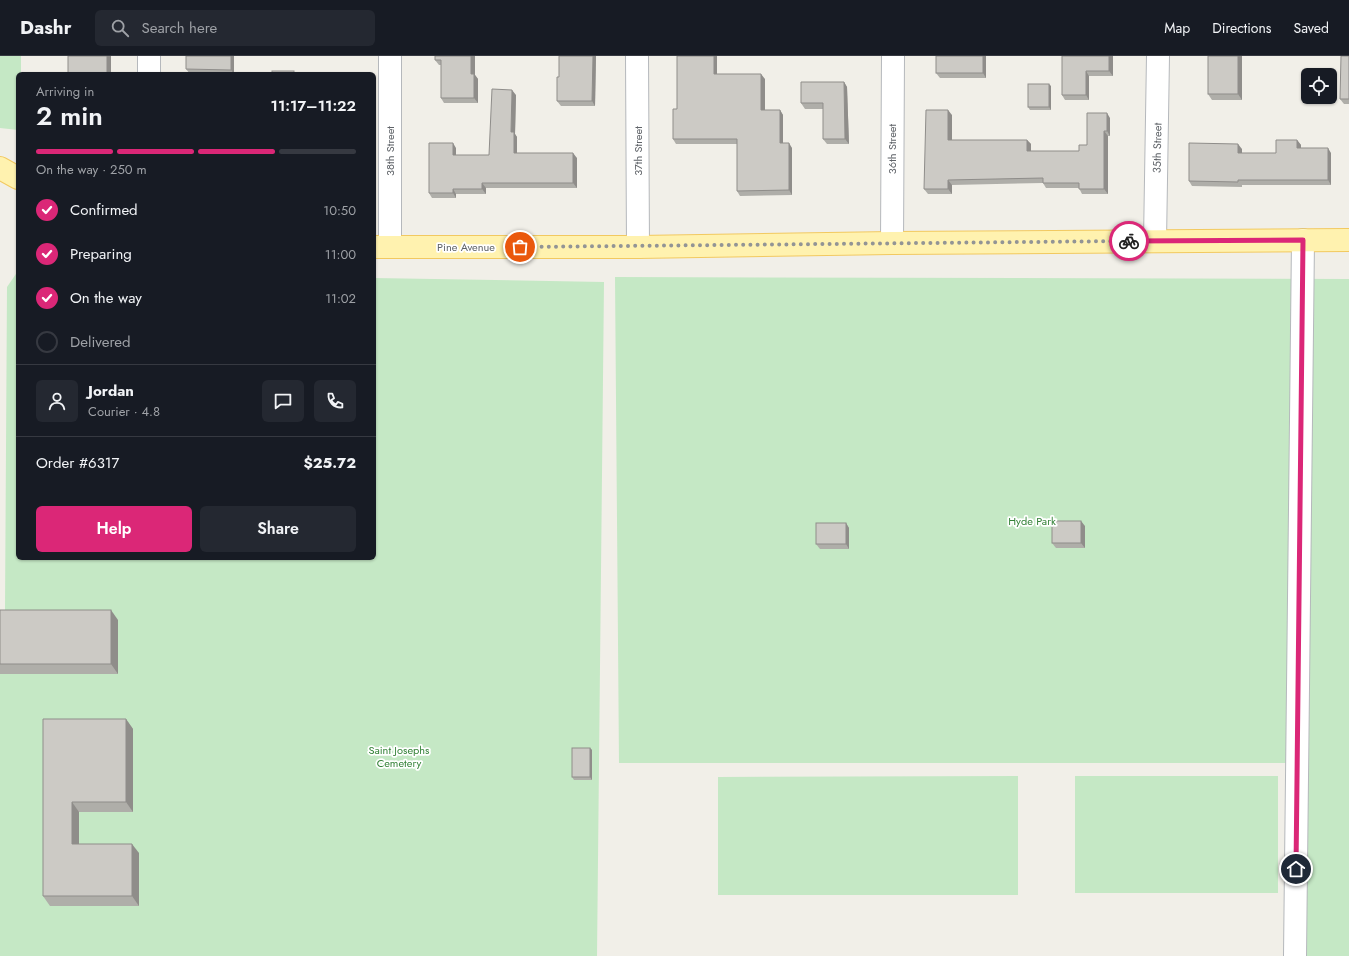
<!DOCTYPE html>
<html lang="en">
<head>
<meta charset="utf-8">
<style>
	:root { --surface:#171b24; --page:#242831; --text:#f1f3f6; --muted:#9ea1a6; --line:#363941; --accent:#db2777 }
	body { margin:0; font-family:Jost,sans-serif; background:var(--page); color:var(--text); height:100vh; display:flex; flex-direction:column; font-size:15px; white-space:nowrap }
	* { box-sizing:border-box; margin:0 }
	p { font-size:13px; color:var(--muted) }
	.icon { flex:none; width:22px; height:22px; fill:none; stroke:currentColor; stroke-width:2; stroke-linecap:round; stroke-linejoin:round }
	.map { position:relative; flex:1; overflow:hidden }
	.drawer { position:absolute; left:16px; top:16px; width:360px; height:488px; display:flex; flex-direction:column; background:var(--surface); border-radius:6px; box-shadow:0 1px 3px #0004 }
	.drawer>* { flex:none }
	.tools { position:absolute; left:1301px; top:12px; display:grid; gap:8px }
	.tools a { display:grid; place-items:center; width:36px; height:36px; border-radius:6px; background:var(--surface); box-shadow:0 1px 3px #0004; font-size:20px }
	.pin { position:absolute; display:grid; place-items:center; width:34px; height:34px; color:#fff; margin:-17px; border:2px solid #fff; border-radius:50%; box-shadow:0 1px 4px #0007 }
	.courier { position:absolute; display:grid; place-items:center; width:40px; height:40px; margin:-20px; border:3px solid #db2777; border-radius:50%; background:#fff; color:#222; box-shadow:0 1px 5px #0007 }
	.summary em { font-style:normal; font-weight:600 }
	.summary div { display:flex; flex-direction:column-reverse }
	.summary { display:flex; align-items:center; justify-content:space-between; height:68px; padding:0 20px }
	h1 { font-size:26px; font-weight:600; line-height:30px }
	.bar { display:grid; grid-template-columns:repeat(4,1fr); gap:6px 4px; align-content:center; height:48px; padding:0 20px }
	.bar i { height:5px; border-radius:3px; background:var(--line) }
	.bar .on { background:var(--accent) }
	.bar p { grid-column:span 4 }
	.line { display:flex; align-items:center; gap:10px; padding:0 20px; border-top:1px solid var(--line) }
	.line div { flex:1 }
	.round { display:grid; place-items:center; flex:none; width:42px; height:42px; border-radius:6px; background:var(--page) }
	ol { padding:0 20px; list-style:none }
	li { display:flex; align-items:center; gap:12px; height:44px }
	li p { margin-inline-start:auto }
	li .icon { padding:4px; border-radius:50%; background:var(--accent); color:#fff; stroke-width:4 }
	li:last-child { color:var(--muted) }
	li i { width:22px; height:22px; border:2px solid var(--line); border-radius:50% }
	.primary-button { display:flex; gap:8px; margin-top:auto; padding:8px 20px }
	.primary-button a { flex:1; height:46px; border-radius:6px; background:var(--accent); color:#fff; font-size:16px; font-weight:600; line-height:46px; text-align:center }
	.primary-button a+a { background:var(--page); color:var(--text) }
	header { display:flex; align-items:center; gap:24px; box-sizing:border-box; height:56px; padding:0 20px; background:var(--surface); border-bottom:1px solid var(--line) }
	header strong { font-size:19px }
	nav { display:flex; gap:22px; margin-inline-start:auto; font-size:14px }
	.search { width:280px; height:36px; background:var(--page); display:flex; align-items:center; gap:10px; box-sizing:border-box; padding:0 14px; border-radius:6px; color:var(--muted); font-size:15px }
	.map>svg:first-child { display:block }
</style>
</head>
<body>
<header>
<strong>Dashr</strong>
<div class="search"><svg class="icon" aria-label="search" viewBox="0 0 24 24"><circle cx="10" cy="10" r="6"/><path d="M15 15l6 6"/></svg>Search here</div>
<nav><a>Map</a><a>Directions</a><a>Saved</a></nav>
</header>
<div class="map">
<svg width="1349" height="900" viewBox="0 0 1349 900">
	<rect width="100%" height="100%" fill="#f1efe8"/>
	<!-- green -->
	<g fill="#c5e8c5">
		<path d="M0,0h21v18h-3v56l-18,-2z"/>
		<path d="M18,215v287h356v-280l230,4 -7,674h-597v-346h5l2,-323z"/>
		<path d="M615,221l734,2v677h-43v-193h-687z"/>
		<path d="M1018,720v119h-300v-118z"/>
		<rect x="1075" y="720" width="203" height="117"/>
	</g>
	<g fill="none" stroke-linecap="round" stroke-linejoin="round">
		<!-- minor casing -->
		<g stroke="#b5b8bc" stroke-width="24">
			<g id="minor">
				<path d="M390,0v191"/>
				<path d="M637,0l1,191"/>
				<path d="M149,18v-18"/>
				<path d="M1155,185l3,-185"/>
				<path d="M892,187l1,-187"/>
				<path d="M1295,900l8,-716"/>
			</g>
		</g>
		<!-- major casing -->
		<g stroke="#f2c960" stroke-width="24">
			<g id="major">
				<path d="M0,112l18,10"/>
				<path d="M374,191h264l254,-4 457,-3"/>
			</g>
		</g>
		<!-- minor -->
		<use href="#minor" stroke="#fff" stroke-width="22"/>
		<!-- major -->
		<use href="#major" stroke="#fff2af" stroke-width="22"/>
	</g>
	<!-- wall -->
	<g fill="#afaea9">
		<path d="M234,0v18h-44l-4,-5z"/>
		<path d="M475,0v19l3,4v24h-34l-3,-5v-33h-2l-4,-5z"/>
		<path d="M559,0h37l-1,50h-34l-4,-5 2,-24z"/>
		<path d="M717,0v18l48,5v31h15l3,5v28l9,5v47l-52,1 -3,-5v-47h-61l-3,-5 4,-30z"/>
		<path d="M986,0v22h-46l-4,-5z"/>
		<path d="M1062,0h51v20h-24v24h-24l-3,-5z"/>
		<path d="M1242,0v44h-30l-4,-6z"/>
		<path d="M1349,0v48h-5l-4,-5z"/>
		<path d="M844,26l3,5 2,57h-22l-4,-5v-30h-18l-4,-6z"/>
		<path d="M1051,30v24h-21l-2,-3z"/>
		<path d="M516,39l-1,39 2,3v16l60,5v30h-91v6h-30v4h-24l-3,-5 27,-45v7h33z"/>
		<path d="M952,59v25h75l4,4v7h48l8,-6 23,-27v18h-2v58h-26l-3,-6h-33l-3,-5 -91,2v9h-24l-4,-5z"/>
		<path d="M1297,84l4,5v3l30,5v32h-89v2l-50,-1 -3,-5 53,-32v4h34z"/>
		<path d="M846,467l3,5v21h-29l-4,-5z"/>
		<path d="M1085,470v22h-29l-4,-5z"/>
		<path d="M0,554l118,10v54h-118z"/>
		<path d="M43,663h83l7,10v83h-54v32l60,9v53h-89l-7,-10z"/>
		<path d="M590,692l2,2v30h-18l-2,-3z"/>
	</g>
	<!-- shaded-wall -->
	<g fill="#8f8d8a">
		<rect x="107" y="0" width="4" height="18"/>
		<path d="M231,0h3v18l-3,-4z"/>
		<path d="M471,0h4v19l3,4v24l-4,-5 -3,-24z"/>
		<path d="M593,0h3l-1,50 -3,-5z"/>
		<path d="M714,0h3v23l-3,-5z"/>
		<path d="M983,0h3v22l-3,-5z"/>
		<path d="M1109,0h4v20l-4,-5z"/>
		<path d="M1238,0h4v44l-4,-6z"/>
		<path d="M1086,15l3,5v24l-3,-5z"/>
		<path d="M761,18l4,5v36l-4,-5z"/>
		<path d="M844,26l3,5 2,57 -4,-5z"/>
		<path d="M1049,28l2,2v24l-2,-3z"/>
		<path d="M512,34l4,5 -1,39 2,3v21l-3,-5 -3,-21z"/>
		<path d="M780,54l3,5v33l-3,-5z"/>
		<path d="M948,54l4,5v30l-4,-5z"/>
		<path d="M1107,57l3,5v18l-3,-5z"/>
		<path d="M1104,75l4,5v58l-4,-5z"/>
		<path d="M1027,84l4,4v12l-4,-5z"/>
		<path d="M1297,84l4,5v8l-4,-5z"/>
		<path d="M453,87l3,5v12l-3,-5z"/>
		<path d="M789,87l3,5v47l-3,-5z"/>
		<path d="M1238,88l4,5v9l-4,-5z"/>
		<path d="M1328,92l3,5v32l-3,-5z"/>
		<path d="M573,97l4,5v30l-4,-5z"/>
		<path d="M948,124l4,5v9l-4,-5z"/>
		<path d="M482,127l4,5v6l-4,-5z"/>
		<path d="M453,133l3,5v4l-3,-5z"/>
		<path d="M1081,465l4,5v22l-4,-5z"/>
		<path d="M846,467l3,5v21l-3,-5z"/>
		<path d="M111,554l7,10v54l-7,-10z"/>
		<path d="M126,663l7,10v83l-7,-10z"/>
		<path d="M590,692l2,2v30l-2,-3z"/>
		<path d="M72,746l7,10v41l-7,-9z"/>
		<path d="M132,788l7,9v53l-7,-10z"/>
	</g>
	<!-- building -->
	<g fill="#cccac5" stroke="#8f8d8a">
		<rect x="68" y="0" width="39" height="18"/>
		<path d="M186,0h45v14l-45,-1z"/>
		<path d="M435,0h36v18h3v24h-33v-38h-6z"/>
		<path d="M559,0h34l-1,45h-35v-24h2z"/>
		<path d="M677,0h37v18h47v36h19v33h9v47l-52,1v-52h-64v-30h4z"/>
		<rect x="936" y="0" width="47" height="17"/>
		<path d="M1062,0h47v15h-23v24h-24z"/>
		<rect x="1208" y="0" width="30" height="38"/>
		<path d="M1341,0h8v43h-9z"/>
		<rect x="272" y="15" width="22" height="3"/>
		<path d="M801,26h43l1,57h-22v-36h-22z"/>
		<rect x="1028" y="28" width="21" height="23"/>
		<path d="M492,33l20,1 -1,42h3v21h59v30h-91v6h-29v4h-24v-50h24v12h36z"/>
		<path d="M926,54h22v30h79v11h52v-6h8v-32h20v18h-3v58h-25v-6h-36v-5l-95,2v9h-24z"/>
		<path d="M1276,84h21v8h31v32h-90v2l-49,-1v-38l49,1v9h38z"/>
		<rect x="1052" y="465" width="29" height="22"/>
		<rect x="816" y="467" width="30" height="21"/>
		<rect x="0" y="554" width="111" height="54"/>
		<path d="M43,663h83v83h-54v42h60v52h-89z"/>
		<rect x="572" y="692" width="18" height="29"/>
	</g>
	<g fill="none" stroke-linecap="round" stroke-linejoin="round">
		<!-- done -->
		<path stroke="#929495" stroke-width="4" stroke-dasharray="0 7.2" d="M520,191l609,-6"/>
		<!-- route -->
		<path stroke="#db2777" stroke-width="5" d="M1129,185l174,-1 -7,629"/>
	</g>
	<g text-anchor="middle" stroke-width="3.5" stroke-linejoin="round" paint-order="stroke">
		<!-- street labels -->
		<g font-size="11" fill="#5f6368" stroke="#fff">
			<text transform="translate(1157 92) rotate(-89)" y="4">35th Street</text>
			<text transform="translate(892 93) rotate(-90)" y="4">36th Street</text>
			<text transform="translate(390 95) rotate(-90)" y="4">38th Street</text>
			<text transform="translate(638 95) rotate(-90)" y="4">37th Street</text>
			<text x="466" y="195">Pine Avenue</text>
		</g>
		<!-- park labels -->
		<g font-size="11" fill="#348238" stroke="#fff">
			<text x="1032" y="469">Hyde Park</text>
			<text x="399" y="698">Saint Josephs<tspan x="399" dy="13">Cemetery</tspan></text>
		</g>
	</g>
</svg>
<div class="tools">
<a><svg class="icon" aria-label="locate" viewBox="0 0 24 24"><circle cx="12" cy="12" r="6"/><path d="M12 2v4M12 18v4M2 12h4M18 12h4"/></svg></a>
</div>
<div class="pin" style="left:520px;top:191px;background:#ea580c"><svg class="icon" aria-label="bag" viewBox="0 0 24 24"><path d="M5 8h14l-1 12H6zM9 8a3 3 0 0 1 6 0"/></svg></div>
<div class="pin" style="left:1296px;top:813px;background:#1f2937"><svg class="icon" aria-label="home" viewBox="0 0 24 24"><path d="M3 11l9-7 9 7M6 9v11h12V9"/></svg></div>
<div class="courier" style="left:1129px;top:185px"><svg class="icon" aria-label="bike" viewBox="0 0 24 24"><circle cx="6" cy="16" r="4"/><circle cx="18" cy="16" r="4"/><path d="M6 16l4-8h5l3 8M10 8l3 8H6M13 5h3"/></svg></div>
<section class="drawer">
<div class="summary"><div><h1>2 min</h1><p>Arriving in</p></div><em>11:17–11:22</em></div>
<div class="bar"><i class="on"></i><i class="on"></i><i class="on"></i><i></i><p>On the way · 250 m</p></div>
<ol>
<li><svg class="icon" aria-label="check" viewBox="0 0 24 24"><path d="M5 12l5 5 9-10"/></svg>Confirmed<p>10:50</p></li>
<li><svg class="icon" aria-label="check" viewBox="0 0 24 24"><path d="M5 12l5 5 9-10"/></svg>Preparing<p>11:00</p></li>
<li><svg class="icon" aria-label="check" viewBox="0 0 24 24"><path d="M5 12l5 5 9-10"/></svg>On the way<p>11:02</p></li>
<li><i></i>Delivered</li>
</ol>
<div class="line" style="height:72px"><a class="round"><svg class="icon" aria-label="person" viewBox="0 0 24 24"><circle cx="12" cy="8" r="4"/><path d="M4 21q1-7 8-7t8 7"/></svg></a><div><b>Jordan</b><p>Courier · 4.8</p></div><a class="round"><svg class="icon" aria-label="chat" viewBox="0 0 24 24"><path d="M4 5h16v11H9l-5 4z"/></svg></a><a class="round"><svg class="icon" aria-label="phone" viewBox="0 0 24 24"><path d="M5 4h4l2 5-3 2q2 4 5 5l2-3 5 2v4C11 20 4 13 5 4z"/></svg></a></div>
<div class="line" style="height:52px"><div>Order #6317</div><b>$25.72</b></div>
<div class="primary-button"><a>Help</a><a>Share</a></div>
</section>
</div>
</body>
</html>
